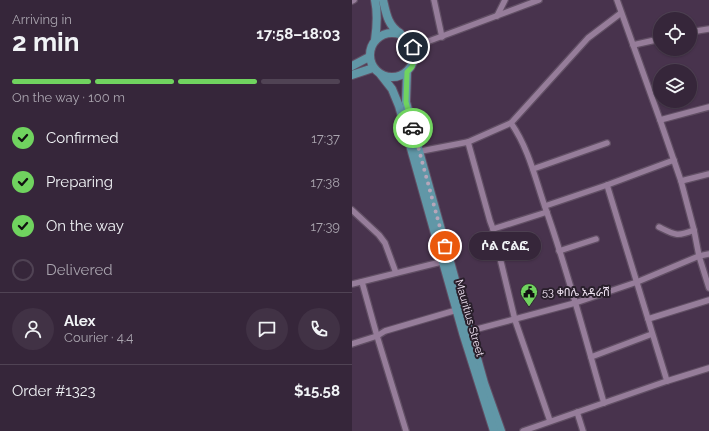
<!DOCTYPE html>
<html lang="en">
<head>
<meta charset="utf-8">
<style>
	:root { --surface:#36263a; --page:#413245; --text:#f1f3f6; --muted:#aaa5af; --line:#504354; --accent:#70d35f }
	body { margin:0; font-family:Raleway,"Noto Sans Ethiopic",sans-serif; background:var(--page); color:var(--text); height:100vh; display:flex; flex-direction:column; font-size:15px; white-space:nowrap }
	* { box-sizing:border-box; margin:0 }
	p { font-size:13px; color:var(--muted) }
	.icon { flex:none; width:22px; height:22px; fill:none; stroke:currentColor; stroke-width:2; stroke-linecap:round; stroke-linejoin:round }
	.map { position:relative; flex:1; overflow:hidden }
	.details { display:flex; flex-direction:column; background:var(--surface); width:352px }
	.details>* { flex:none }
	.tools { position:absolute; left:301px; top:12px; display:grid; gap:8px }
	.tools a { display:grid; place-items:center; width:44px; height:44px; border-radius:50%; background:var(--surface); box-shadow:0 1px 3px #0004,0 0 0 1px var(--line); font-size:20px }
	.pin { position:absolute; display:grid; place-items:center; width:34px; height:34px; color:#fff; margin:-17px; border:2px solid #fff; border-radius:50%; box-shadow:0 1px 4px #0007 }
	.courier { position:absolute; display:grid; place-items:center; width:40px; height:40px; margin:-20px; border:3px solid #70d35f; border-radius:50%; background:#fff; color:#222; box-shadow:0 1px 5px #0007 }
	.bubble { position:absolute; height:28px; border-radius:14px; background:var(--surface); box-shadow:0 1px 3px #0004,0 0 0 1px var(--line); font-size:13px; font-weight:700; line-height:28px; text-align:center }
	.summary em { font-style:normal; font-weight:700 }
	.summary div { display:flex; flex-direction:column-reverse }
	.summary { display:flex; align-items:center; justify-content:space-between; height:68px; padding:0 12px }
	h1 { font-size:26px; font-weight:700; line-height:30px }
	.bar { display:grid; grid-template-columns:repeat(4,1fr); gap:6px 4px; align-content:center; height:48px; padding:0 12px }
	.bar i { height:5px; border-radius:3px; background:var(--line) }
	.bar .current { background:var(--accent) }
	.bar p { grid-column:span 4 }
	.line { display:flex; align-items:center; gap:10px; padding:0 12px; border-top:1px solid var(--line) }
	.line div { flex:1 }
	.round { display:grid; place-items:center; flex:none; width:42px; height:42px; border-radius:21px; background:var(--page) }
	ol { padding:0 12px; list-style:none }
	li { display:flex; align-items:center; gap:12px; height:44px }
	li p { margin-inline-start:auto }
	li .icon { padding:4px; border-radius:50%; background:var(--accent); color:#111; stroke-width:4 }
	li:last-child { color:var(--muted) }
	li i { width:22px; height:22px; border:2px solid var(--line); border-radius:50% }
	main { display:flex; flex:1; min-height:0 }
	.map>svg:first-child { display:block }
</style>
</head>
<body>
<main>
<section class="details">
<div class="summary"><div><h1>2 min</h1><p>Arriving in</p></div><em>17:58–18:03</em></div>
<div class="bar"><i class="current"></i><i class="current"></i><i class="current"></i><i></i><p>On the way · 100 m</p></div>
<ol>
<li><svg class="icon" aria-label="check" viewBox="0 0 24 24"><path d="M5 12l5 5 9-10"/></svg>Confirmed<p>17:37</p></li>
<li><svg class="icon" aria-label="check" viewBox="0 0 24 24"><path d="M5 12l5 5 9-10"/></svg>Preparing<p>17:38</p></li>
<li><svg class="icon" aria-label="check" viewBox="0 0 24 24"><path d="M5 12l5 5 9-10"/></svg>On the way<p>17:39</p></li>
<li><i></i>Delivered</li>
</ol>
<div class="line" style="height:72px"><a class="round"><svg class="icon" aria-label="person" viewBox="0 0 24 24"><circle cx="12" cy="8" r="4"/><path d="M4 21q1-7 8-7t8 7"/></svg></a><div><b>Alex</b><p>Courier · 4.4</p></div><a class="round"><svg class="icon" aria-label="chat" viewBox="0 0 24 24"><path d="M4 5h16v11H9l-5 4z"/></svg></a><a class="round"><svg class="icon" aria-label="phone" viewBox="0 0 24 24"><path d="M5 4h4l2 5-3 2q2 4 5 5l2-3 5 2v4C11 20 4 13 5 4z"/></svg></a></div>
<div class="line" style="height:52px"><div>Order #1323</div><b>$15.58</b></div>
</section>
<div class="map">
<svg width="357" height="431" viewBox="0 0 357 431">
	<rect width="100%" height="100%" fill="#48334d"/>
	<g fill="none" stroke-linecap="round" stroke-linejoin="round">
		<!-- street casing -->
		<g stroke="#614f64" stroke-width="8">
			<g id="street">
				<path d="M82,0l8,37"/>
				<path d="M265,0l43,120 21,61 13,49 5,26 10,32"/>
				<path d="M0,1l2,-1"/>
				<path d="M145,16l8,-16"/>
				<path d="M338,32l19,-3"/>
				<path d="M281,45l27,-6"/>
				<path d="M61,47l126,-47"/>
				<path d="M308,120l49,-13"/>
				<path d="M159,123c18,26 24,55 34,84 23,64 40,131 59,196"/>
				<path d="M116,142l22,79 3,8 22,91 35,101"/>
				<path d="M64,152l52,-10 43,-19 77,-85 33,-25"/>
				<path d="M181,169l74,-26"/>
				<path d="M329,181l28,-7"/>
				<path d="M255,185l60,196"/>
				<path d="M193,206l62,-21 67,-25"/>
				<path d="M0,210l27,25 6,8 11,30"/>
				<path d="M307,227c16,8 18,10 35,3"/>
				<path d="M141,229l54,-17"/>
				<path d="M207,251l37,-12"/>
				<path d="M10,282l15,54 29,95"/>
				<path d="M0,284l93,-23"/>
				<path d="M296,319l61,-19"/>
				<path d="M114,332l109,-29 62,-21 62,-26 10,-2"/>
				<path d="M0,344l25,-8 8,-5 75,-22"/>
				<path d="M239,357l61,-23"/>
				<path d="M225,412l6,19"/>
				<path d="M171,431l144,-50 42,-13"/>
			</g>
		</g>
		<!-- primary casing -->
		<g stroke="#614f64" stroke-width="10">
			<g id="primary">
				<path d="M23,0c3,14 2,26 0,40"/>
				<path d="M31,0c3,13 5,26 17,33"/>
				<circle cx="40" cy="55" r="22"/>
				<path d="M0,66l17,-9"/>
				<path d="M55,72l-1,30 13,49 65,232 17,48"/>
				<path d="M0,75l21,-7"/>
				<path d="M29,75l11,14 7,17 64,227 31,98"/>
			</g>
		</g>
		<!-- street -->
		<use href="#street" stroke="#967d9a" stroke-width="5.5"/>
		<!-- primary -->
		<use href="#primary" stroke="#6197a7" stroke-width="8"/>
	</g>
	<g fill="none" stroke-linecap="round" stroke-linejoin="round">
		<!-- done -->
		<path stroke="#b6a6ba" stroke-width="4" stroke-dasharray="0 7.2" d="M61,128l32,118"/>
		<!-- route -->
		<path stroke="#70d35f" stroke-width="5" d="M61,128l-7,-26 1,-30 5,-5 2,-7 1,-6 -2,-7"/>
	</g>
	<!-- icons -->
	<defs>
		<g id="civic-pin" transform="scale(0.9)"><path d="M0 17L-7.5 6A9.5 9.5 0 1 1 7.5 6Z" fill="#70d35f" stroke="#291f2b"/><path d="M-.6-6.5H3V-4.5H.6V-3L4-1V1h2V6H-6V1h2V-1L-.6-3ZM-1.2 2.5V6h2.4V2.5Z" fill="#111"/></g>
	</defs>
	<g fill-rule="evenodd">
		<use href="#civic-pin" x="177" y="292"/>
	</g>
	<g text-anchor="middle" stroke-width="4" stroke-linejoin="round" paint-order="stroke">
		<!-- poi labels -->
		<g font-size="11" fill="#f1e4f4" stroke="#291f2b" text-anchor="start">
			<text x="190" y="296">53 ቀበሌ አዳራሽ</text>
		</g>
		<!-- street labels -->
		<g font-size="11" fill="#f1e4f4" stroke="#291f2b">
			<text transform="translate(118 318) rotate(74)" y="4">Mauritius Street</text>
		</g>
	</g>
</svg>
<div class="tools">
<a><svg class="icon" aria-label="locate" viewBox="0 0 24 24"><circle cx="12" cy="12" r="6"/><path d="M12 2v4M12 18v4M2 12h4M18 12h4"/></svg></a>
<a><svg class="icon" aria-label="layers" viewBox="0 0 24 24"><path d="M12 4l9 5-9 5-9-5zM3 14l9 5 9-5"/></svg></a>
</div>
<div class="pin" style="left:93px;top:246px;background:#ea580c"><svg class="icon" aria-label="bag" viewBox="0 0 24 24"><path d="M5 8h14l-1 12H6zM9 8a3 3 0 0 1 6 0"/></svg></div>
<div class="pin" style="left:61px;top:47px;background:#1f2937"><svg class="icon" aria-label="home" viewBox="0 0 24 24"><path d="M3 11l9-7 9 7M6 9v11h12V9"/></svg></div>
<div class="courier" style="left:61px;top:128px"><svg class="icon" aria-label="car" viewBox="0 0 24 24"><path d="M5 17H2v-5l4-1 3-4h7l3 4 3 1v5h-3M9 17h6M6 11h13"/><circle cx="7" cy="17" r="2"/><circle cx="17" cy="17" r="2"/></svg></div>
<div class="bubble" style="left:117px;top:232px;width:72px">ሶል ሮልፎ</div>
</div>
</main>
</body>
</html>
